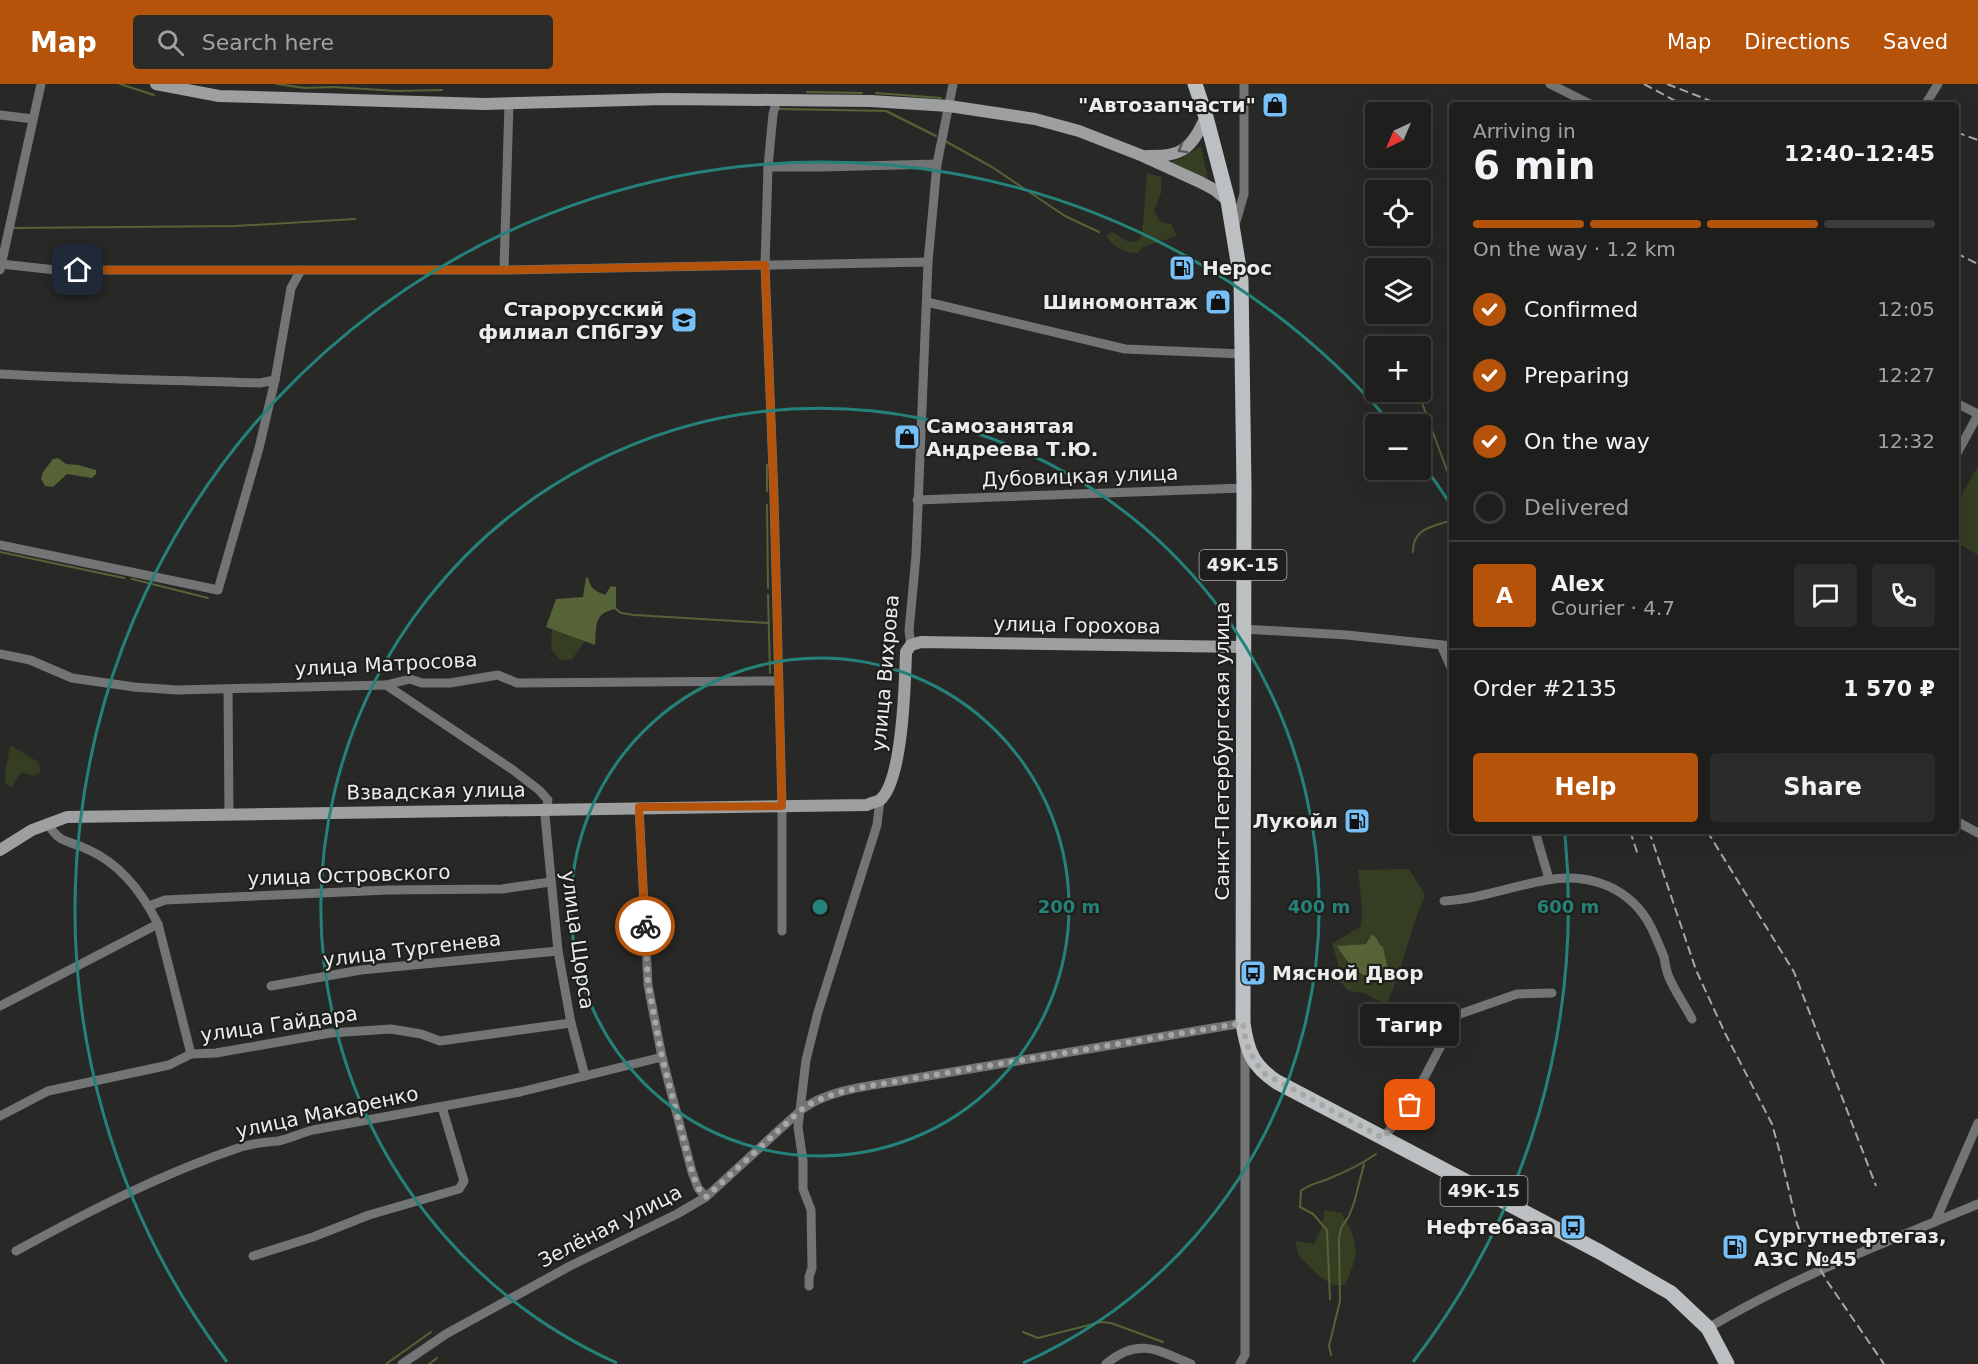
<!DOCTYPE html>
<html lang="en">
<head>
<meta charset="utf-8">
<style>
	:root { --surface:#1e1f1c; --page:#2b2c29; --text:#f1f3f6; --muted:#a1a2a3; --line:#3c3d3b; --accent:#b45309 }
	body { margin:0; font-family:"DejaVu Sans",sans-serif; background:var(--page); color:var(--text); height:100vh; display:flex; flex-direction:column; font-size:22px; white-space:nowrap }
	* { box-sizing:border-box; margin:0 }
	p { font-size:20px; color:var(--muted) }
	.icon { flex:none; width:33px; height:33px; fill:none; stroke:currentColor; stroke-width:2; stroke-linecap:round; stroke-linejoin:round }
	.map { position:relative; flex:1; overflow:hidden }
	.side { position:absolute; left:1449px; top:18px; width:510px; height:732px; display:flex; flex-direction:column; background:var(--surface); border-radius:6px; box-shadow:0 6px 24px #0002,0 0 0 2px var(--line) }
	.side>* { flex:none }
	.needle { width:39px; rotate:224deg }
	.controls { position:absolute; left:1365px; top:18px; display:grid; gap:12px }
	.controls a { display:grid; place-items:center; width:66px; height:66px; border-radius:6px; background:var(--surface); box-shadow:0 6px 24px #0002,0 0 0 2px var(--line); font-size:30px }
	.pin { position:absolute; display:grid; place-items:center; width:51px; height:51px; color:#fff; margin:-26px; border-radius:12px; box-shadow:0 3px 9px #0006 }
	.courier { position:absolute; display:grid; place-items:center; width:60px; height:60px; margin:-30px; border:4px solid #b45309; border-radius:50%; background:#fff; color:#222; box-shadow:0 2px 8px #0007 }
	.bubble { position:absolute; height:42px; border-radius:6px; background:var(--surface); box-shadow:0 6px 24px #0002,0 0 0 2px var(--line); font-size:20px; font-weight:800; line-height:42px; text-align:center }
	.summary em { font-style:normal; font-weight:800 }
	.summary div { display:flex; flex-direction:column-reverse }
	.summary { display:flex; align-items:center; justify-content:space-between; height:102px; padding:0 24px }
	h1 { font-size:39px; font-weight:800; line-height:45px }
	.bar { display:grid; grid-template-columns:repeat(4,1fr); gap:9px 6px; align-content:center; height:72px; padding:0 24px }
	.bar i { height:8px; border-radius:4px; background:var(--line) }
	.bar .current { background:var(--accent) }
	.bar p { grid-column:span 4 }
	.line { display:flex; align-items:center; gap:15px; padding:0 24px; border-top:2px solid var(--line) }
	.line div { flex:1 }
	.round { display:grid; place-items:center; flex:none; width:63px; height:63px; border-radius:6px; background:var(--page) }
	ol { padding:0 24px; list-style:none }
	li { display:flex; align-items:center; gap:18px; height:66px }
	li p { margin-inline-start:auto }
	li .icon { padding:6px; border-radius:50%; background:var(--accent); color:#fff; stroke-width:4 }
	li:last-child { color:var(--muted) }
	li i { width:33px; height:33px; border:3px solid var(--line); border-radius:50% }
	.button { display:flex; gap:12px; margin-top:auto; padding:12px 24px }
	.button a { flex:1; height:69px; border-radius:6px; background:var(--accent); color:#fff; font-size:24px; font-weight:800; line-height:69px; text-align:center }
	.button a+a { background:var(--page); color:var(--text) }
	header { display:flex; align-items:center; gap:36px; box-sizing:border-box; height:84px; padding:0 30px; background:var(--accent); color:#fff }
	header strong { font-size:28px }
	nav { display:flex; gap:33px; margin-inline-start:auto; font-size:21px }
	.search { width:420px; height:54px; background:var(--page); display:flex; align-items:center; gap:15px; box-sizing:border-box; padding:0 21px; border-radius:6px; color:var(--muted); font-size:22px }
	.map>svg:first-child { display:block }
</style>
</head>
<body>
<header>
<strong>Map</strong>
<div class="search"><svg class="icon" aria-label="search" viewBox="0 0 24 24"><circle cx="10" cy="10" r="6"/><path d="M15 15l6 6"/></svg>Search here</div>
<nav><a>Map</a><a>Directions</a><a>Saved</a></nav>
</header>
<div class="map">
<svg width="1978" height="1280" viewBox="0 0 1978 1280">
	<rect width="100%" height="100%" fill="#282926"/>
	<!-- green -->
	<g fill="#353d23" fill-rule="evenodd">
		<path d="M1201,62l7,33 -38,-17 12,-4z"/>
		<path d="M1147,89l14,4v16l-7,18 6,11 11,2 6,12 -34,11 -5,6c-15,0 -23,-5 -32,-17l6,-4 15,9 9,1 6,-6z"/>
		<path d="M1978,382v89l-22,-13v-37z"/>
		<path d="M552,545l33,12 -13,18 -12,1 -9,-10z"/>
		<path d="M12,662l26,16 3,10 -7,4 -13,-4 -9,15 -7,-4c-1,-13 4,-22 4,-34z"/>
		<path d="M1409,785l16,26c-16,36 -22,75 -39,110l-21,-12 -16,-2 -10,-10 -1,-18 -6,-19 29,-18 1,-19 -4,-37zM1372,851l8,10 3,2 6,27 -8,-3 -43,-25 28,-2z"/>
		<path d="M1325,1126l17,3c17,31 18,39 3,72h-12l-15,-10 -19,-19 -4,-15 19,3 7,-14z"/>
	</g>
	<!-- water -->
	<g fill="#566336">
		<path d="M58,374l8,6 12,1 18,5v4l-4,4 -25,-4 -14,13 -8,-1 -4,-7 2,-7 10,-13z"/>
		<path d="M586,493l2,1c3,11 7,13 17,17l6,-9 5,1v22c-23,4 -19,16 -21,36l-49,-18 10,-28 27,-2z"/>
		<path d="M1372,850l5,5 3,6 3,2 6,27 -8,-3 -7,8c-17,-4 -28,-18 -37,-33l29,-2z"/>
	</g>
	<g fill="none" stroke-linecap="round" stroke-linejoin="round">
		<!-- stream -->
		<g stroke="#566336" stroke-width="2">
			<path d="M120,0l34,11"/>
			<path d="M277,0l28,4 28,-1 64,4 45,-1"/>
			<path d="M807,8l55,1"/>
			<path d="M876,9l65,5"/>
			<path d="M779,25l107,2 50,25"/>
			<path d="M945,57l47,26 73,49 34,16"/>
			<path d="M13,144l222,-2 120,-7"/>
			<path d="M1418,308l34,92"/>
			<path d="M767,381v26"/>
			<path d="M767,421l1,83"/>
			<path d="M0,468l124,26"/>
			<path d="M1413,468c0,-25 20,-25 39,-32"/>
			<path d="M132,495l76,19"/>
			<path d="M768,511l2,78"/>
			<path d="M616,525l5,4 13,2 135,8"/>
			<path d="M1330,1215l-3,-69 -14,-16 -13,-7 1,-16c7,-7 18,-8 27,-12 15,-6 35,-16 48,-25"/>
			<path d="M1023,1248l15,6 63,-16 10,1 52,19"/>
			<path d="M1331,1271l-2,-9 11,-45 -1,-62 2,-11 8,-12 5,-13 10,-39"/>
			<path d="M386,1280l45,-32"/>
			<path d="M429,1280l8,-6"/>
		</g>
		<!-- street -->
		<g stroke="#737475" stroke-width="9">
			<path d="M1550,0l42,21"/>
			<path d="M777,16l-4,14 -5,53 -3,98 9,232 8,309v125"/>
			<path d="M1925,21l13,-21"/>
			<path d="M0,31l33,4"/>
			<path d="M768,83h53l116,-3"/>
			<path d="M1235,141l9,-31v-110"/>
			<path d="M1,180l55,6h448l424,-8"/>
			<path d="M0,186l41,-186"/>
			<path d="M504,186l5,-166"/>
			<path d="M927,218l198,47 118,5"/>
			<path d="M0,290c86,5 173,6 260,9l15,-3"/>
			<path d="M1956,319l22,11"/>
			<path d="M1956,371l22,-40"/>
			<path d="M917,416l327,-12"/>
			<path d="M0,461l218,45 41,-142 16,-68 16,-92 10,-18"/>
			<path d="M1243,545l104,6 105,11"/>
			<path d="M911,561l-2,-14 7,-76 12,-293 9,-98 16,-80"/>
			<path d="M1441,561l11,25"/>
			<path d="M0,570l30,6 42,18 62,9 43,3 209,-5 24,-6 12,4h28l48,-8 19,8 261,-2"/>
			<path d="M386,601l127,85 26,20 9,10 -3,16 13,135 13,72 14,53"/>
			<path d="M228,605l1,125"/>
			<path d="M639,723l9,178 14,72 30,115 6,16 8,9"/>
			<path d="M1956,737l22,12"/>
			<path d="M47,739c15,23 20,16 42,27 31,14 54,44 69,74l33,130"/>
			<path d="M1535,747l14,48"/>
			<path d="M1444,817c36,-2 68,-15 103,-21 43,-8 84,8 104,47 5,10 9,20 13,30 1,6 2,12 4,18 6,15 16,29 24,44"/>
			<path d="M149,822l16,-6 223,-10 114,-1 48,-7"/>
			<path d="M271,902l90,-16 197,-19"/>
			<path d="M0,922l158,-82"/>
			<path d="M0,1032l48,-25 121,-26 22,-11 25,-1 114,-20 61,-4 30,5 19,7 131,-18"/>
			<path d="M1383,1054l27,-33 47,-90 60,-21 35,-1"/>
			<path d="M1935,1138l43,-99"/>
			<path d="M16,1167c73,-40 147,-78 225,-104 13,-4 24,-5 37,-6 11,-2 23,-8 35,-11l207,-38 142,-35"/>
			<path d="M253,1172l60,-19 56,-22 90,-26 5,-8 -22,-74"/>
			<path d="M809,1202v-9l3,-9 -1,-58 -8,-21v-28l-5,-34 8,-67 12,-48 59,-187 3,-25"/>
			<path d="M1708,1244c85,-51 179,-86 270,-124"/>
			<path d="M402,1280l44,-30 124,-68 107,-52 29,-17 95,-87c28,-21 69,-24 103,-30l339,-57"/>
			<path d="M1106,1280c32,-27 52,-14 85,0"/>
			<path d="M1240,1280l5,-9v-307"/>
		</g>
		<!-- secondary -->
		<g stroke="#9d9fa1" stroke-width="12">
			<path d="M156,0l63,12 266,8 180,-5 112,1 94,1 78,5 86,13 44,12 64,25 57,26 15,8 13,11"/>
			<path d="M1147,72c37,1 44,-8 59,-39"/>
			<path d="M0,766l32,-20 35,-13 800,-12c3,-2 10,-3 13,-5 23,-19 25,-118 26,-148l5,-7 10,-3 322,5"/>
		</g>
		<!-- primary -->
		<path stroke="#bdc0c3" stroke-width="15" d="M1195,0l11,33 22,84 13,79 3,208 -1,535c4,29 10,43 34,59l323,170 71,41 37,35 19,36"/>
		<!-- rail -->
		<g stroke="#a7a8a6" stroke-width="2" stroke-dasharray="9 4.5" stroke-linecap="butt">
			<path d="M1644,0l39,21"/>
			<path d="M1667,0l54,21"/>
			<path d="M1956,48l22,8"/>
			<path d="M1956,169l22,11"/>
			<path d="M1630,747l8,24"/>
			<path d="M1649,747l47,139 29,63 47,91 8,29 17,71 7,17 23,40 57,83"/>
			<path d="M1707,747l87,141 82,214"/>
		</g>
	</g>
	<!-- one-way arrows -->
	<defs><path id="oneway-chevron" d="M-2-3.5L2.5 0L-2 3.5" fill="none" stroke-width="1.6" stroke-linecap="round" stroke-linejoin="round" transform="scale(1.5)"/></defs>
	<use stroke="#575958" href="#oneway-chevron" transform="translate(1182 65) rotate(151)"/>
	<g fill="none" stroke-linecap="round" stroke-linejoin="round">
		<!-- done -->
		<path stroke="#a7a8a6" stroke-width="6" stroke-dasharray="0 10.8" d="M645,842l3,58 14,73 30,115 6,16 8,9 95,-87c27,-20 70,-24 103,-30l339,-57c3,23 7,34 22,51l118,64 27,-33"/>
		<!-- route -->
		<path stroke="#b45309" stroke-width="8" d="M78,186h426l261,-5 9,232 8,309 -143,1 6,119"/>
	</g>
	<!-- distance rings -->
	<g fill="none" stroke="#25827a" stroke-width="3">
		<circle cx="820" cy="823" r="249"/>
		<path d="M617 1279A499 499 0 1 1 1023 1279"/>
		<path d="M227 1278A748 748 0 0 1 1389 337M1421 378A748 748 0 0 1 1451 421M1565 751A748 748 0 0 1 1413 1278"/>
	</g>
	<!-- icons -->
	<defs>
		<g id="shop-square" transform="scale(1.35)"><rect x="-9" y="-9" width="18" height="18" rx="4" fill="#76c0f7" stroke="#1e1f1c"/><path d="M-5-2.5h2.3a2.7 3.5 0 0 1 5.4 0H5L5.5 6h-11ZM-1.5-2.5h3a1.5 2.3 0 0 0-3 0Z" fill="#111"/></g>
		<g id="fuel-square" transform="scale(1.35)"><rect x="-9" y="-9" width="18" height="18" rx="4" fill="#76c0f7" stroke="#1e1f1c"/><path d="M-5.5-6h7V0h2V4h1.3V-2.5L3-4.5l.8-.8L6-3V5H2.5V1h-1V6h-7ZM-4.2-4.7v3.2H.2V-4.7Z" fill="#111"/></g>
		<g id="university-square" transform="scale(1.35)"><rect x="-9" y="-9" width="18" height="18" rx="4" fill="#76c0f7" stroke="#1e1f1c"/><path d="M0-5L7-2L0 1L-7-2ZM-4 1L0 2.5L4 1V4Q0 6-4 4Z" fill="#111"/></g>
		<g id="bus-square" transform="scale(1.35)"><rect x="-9" y="-9" width="18" height="18" rx="4" fill="#76c0f7" stroke="#1e1f1c"/><path d="M-5-6H5V4H4V6H2V4H-2V6H-4V4H-5ZM-3.5-4V0h7V-4ZM-3.5 1.2v1.5H-2V1.2ZM2 1.2v1.5H3.5V1.2Z" fill="#111"/></g>
	</defs>
	<g fill-rule="evenodd">
		<use href="#shop-square" x="1275" y="21"/>
		<use href="#fuel-square" x="1182" y="184"/>
		<use href="#shop-square" x="1218" y="218"/>
		<use href="#university-square" x="684" y="236"/>
		<use href="#shop-square" x="907" y="353"/>
		<use href="#fuel-square" x="1357" y="737"/>
		<use href="#bus-square" x="1253" y="889"/>
		<use href="#bus-square" x="1573" y="1143"/>
		<use href="#fuel-square" x="1735" y="1163"/>
	</g>
	<g text-anchor="middle" stroke-width="4.5" stroke-linejoin="round" paint-order="stroke">
		<!-- shield labels -->
		<g fill="#1e1f1c" stroke="#aeafad" stroke-width="1.5">
			<rect x="1199.5" y="466" width="87" height="30" rx="4.5"/>
			<rect x="1440.5" y="1092" width="87" height="30" rx="4.5"/>
		</g>
		<g font-size="18" font-weight="bold" fill="#ecedeb">
			<text x="1243" y="487">49К-15</text>
			<text x="1484" y="1113">49К-15</text>
		</g>
		<!-- poi labels -->
		<g font-size="20" font-weight="bold" fill="#ecedeb" stroke="#1e1f1c" text-anchor="end">
			<text x="1256" y="28">"Автозапчасти"</text>
			<text x="1202" y="191" text-anchor="start">Нерос</text>
			<text x="1198" y="225">Шиномонтаж</text>
			<text x="664" y="232">Старорусский<tspan x="664" dy="23">филиал СПбГЭУ</tspan></text>
			<text x="926" y="349" text-anchor="start">Самозанятая<tspan x="926" dy="23">Андреева Т.Ю.</tspan></text>
			<text x="1338" y="744">Лукойл</text>
			<text x="1272" y="896" text-anchor="start">Мясной Двор</text>
			<text x="1554" y="1150">Нефтебаза</text>
			<text x="1754" y="1159" text-anchor="start">Сургутнефтегаз,<tspan x="1754" dy="23">АЗС №45</tspan></text>
		</g>
		<!-- street labels -->
		<g font-size="20" fill="#ecedeb" stroke="#1e1f1c">
			<text transform="translate(1080 392) rotate(-2)" y="7">Дубовицкая улица</text>
			<text transform="translate(1077 541) rotate(1)" y="7">улица Горохова</text>
			<text transform="translate(386 580) rotate(-3)" y="7">улица Матросова</text>
			<text transform="translate(885 589) rotate(-85)" y="7">улица Вихрова</text>
			<text transform="translate(1222 667) rotate(-90)" y="7">Санкт-Петербургская улица</text>
			<text transform="translate(436 707) rotate(-1)" y="7">Взвадская улица</text>
			<text transform="translate(349 791) rotate(-2)" y="7">улица Островского</text>
			<text transform="translate(578 856) rotate(82)" y="7">улица Щорса</text>
			<text transform="translate(412 865) rotate(-7)" y="7">улица Тургенева</text>
			<text transform="translate(279 940) rotate(-8)" y="7">улица Гайдара</text>
			<text transform="translate(327 1028) rotate(-12)" y="7">улица Макаренко</text>
			<text transform="translate(610 1142) rotate(-27)" y="7">Зелёная улица</text>
		</g>
	</g>
	<circle cx="820" cy="823" r="9" fill="#25827a" stroke="#1e1f1c" stroke-width="3"/>
	<g font-size="18" text-anchor="middle" font-weight="bold" fill="#25827a" stroke="#1e1f1c" stroke-width="4.5" stroke-linejoin="round" paint-order="stroke">
		<text x="1069" y="829">200 m</text>
		<text x="1319" y="829">400 m</text>
		<text x="1568" y="829">600 m</text>
	</g>
</svg>
<div class="controls">
<a><svg class="needle" viewBox="-14 -14 28 28"><path d="M0-13l5 13h-10z" fill="#e53935"/><path d="M0 13l5-13h-10z" fill="#a1a2a3"/></svg></a>
<a><svg class="icon" aria-label="locate" viewBox="0 0 24 24"><circle cx="12" cy="12" r="6"/><path d="M12 2v4M12 18v4M2 12h4M18 12h4"/></svg></a>
<a><svg class="icon" aria-label="layers" viewBox="0 0 24 24"><path d="M12 4l9 5-9 5-9-5zM3 14l9 5 9-5"/></svg></a>
<a>+</a>
<a>−</a>
</div>
<div class="pin" style="left:1410px;top:1021px;background:#ea580c"><svg class="icon" aria-label="bag" viewBox="0 0 24 24"><path d="M5 8h14l-1 12H6zM9 8a3 3 0 0 1 6 0"/></svg></div>
<div class="pin" style="left:78px;top:186px;background:#1f2937"><svg class="icon" aria-label="home" viewBox="0 0 24 24"><path d="M3 11l9-7 9 7M6 9v11h12V9"/></svg></div>
<div class="courier" style="left:645px;top:842px"><svg class="icon" aria-label="bike" viewBox="0 0 24 24"><circle cx="6" cy="16" r="4"/><circle cx="18" cy="16" r="4"/><path d="M6 16l4-8h5l3 8M10 8l3 8H6M13 5h3"/></svg></div>
<div class="bubble" style="left:1360px;top:920px;width:99px">Тагир</div>
<section class="side">
<div class="summary"><div><h1>6 min</h1><p>Arriving in</p></div><em>12:40–12:45</em></div>
<div class="bar"><i class="current"></i><i class="current"></i><i class="current"></i><i></i><p>On the way · 1.2 km</p></div>
<ol>
<li><svg class="icon" aria-label="check" viewBox="0 0 24 24"><path d="M5 12l5 5 9-10"/></svg>Confirmed<p>12:05</p></li>
<li><svg class="icon" aria-label="check" viewBox="0 0 24 24"><path d="M5 12l5 5 9-10"/></svg>Preparing<p>12:27</p></li>
<li><svg class="icon" aria-label="check" viewBox="0 0 24 24"><path d="M5 12l5 5 9-10"/></svg>On the way<p>12:32</p></li>
<li><i></i>Delivered</li>
</ol>
<div class="line" style="height:108px"><b class="round" style="background:var(--accent);color:#fff">A</b><div><b>Alex</b><p>Courier · 4.7</p></div><a class="round"><svg class="icon" aria-label="chat" viewBox="0 0 24 24"><path d="M4 5h16v11H9l-5 4z"/></svg></a><a class="round"><svg class="icon" aria-label="phone" viewBox="0 0 24 24"><path d="M5 4h4l2 5-3 2q2 4 5 5l2-3 5 2v4C11 20 4 13 5 4z"/></svg></a></div>
<div class="line" style="height:78px"><div>Order #2135</div><b>1 570 ₽</b></div>
<div class="button"><a>Help</a><a>Share</a></div>
</section>
</div>
</body>
</html>
